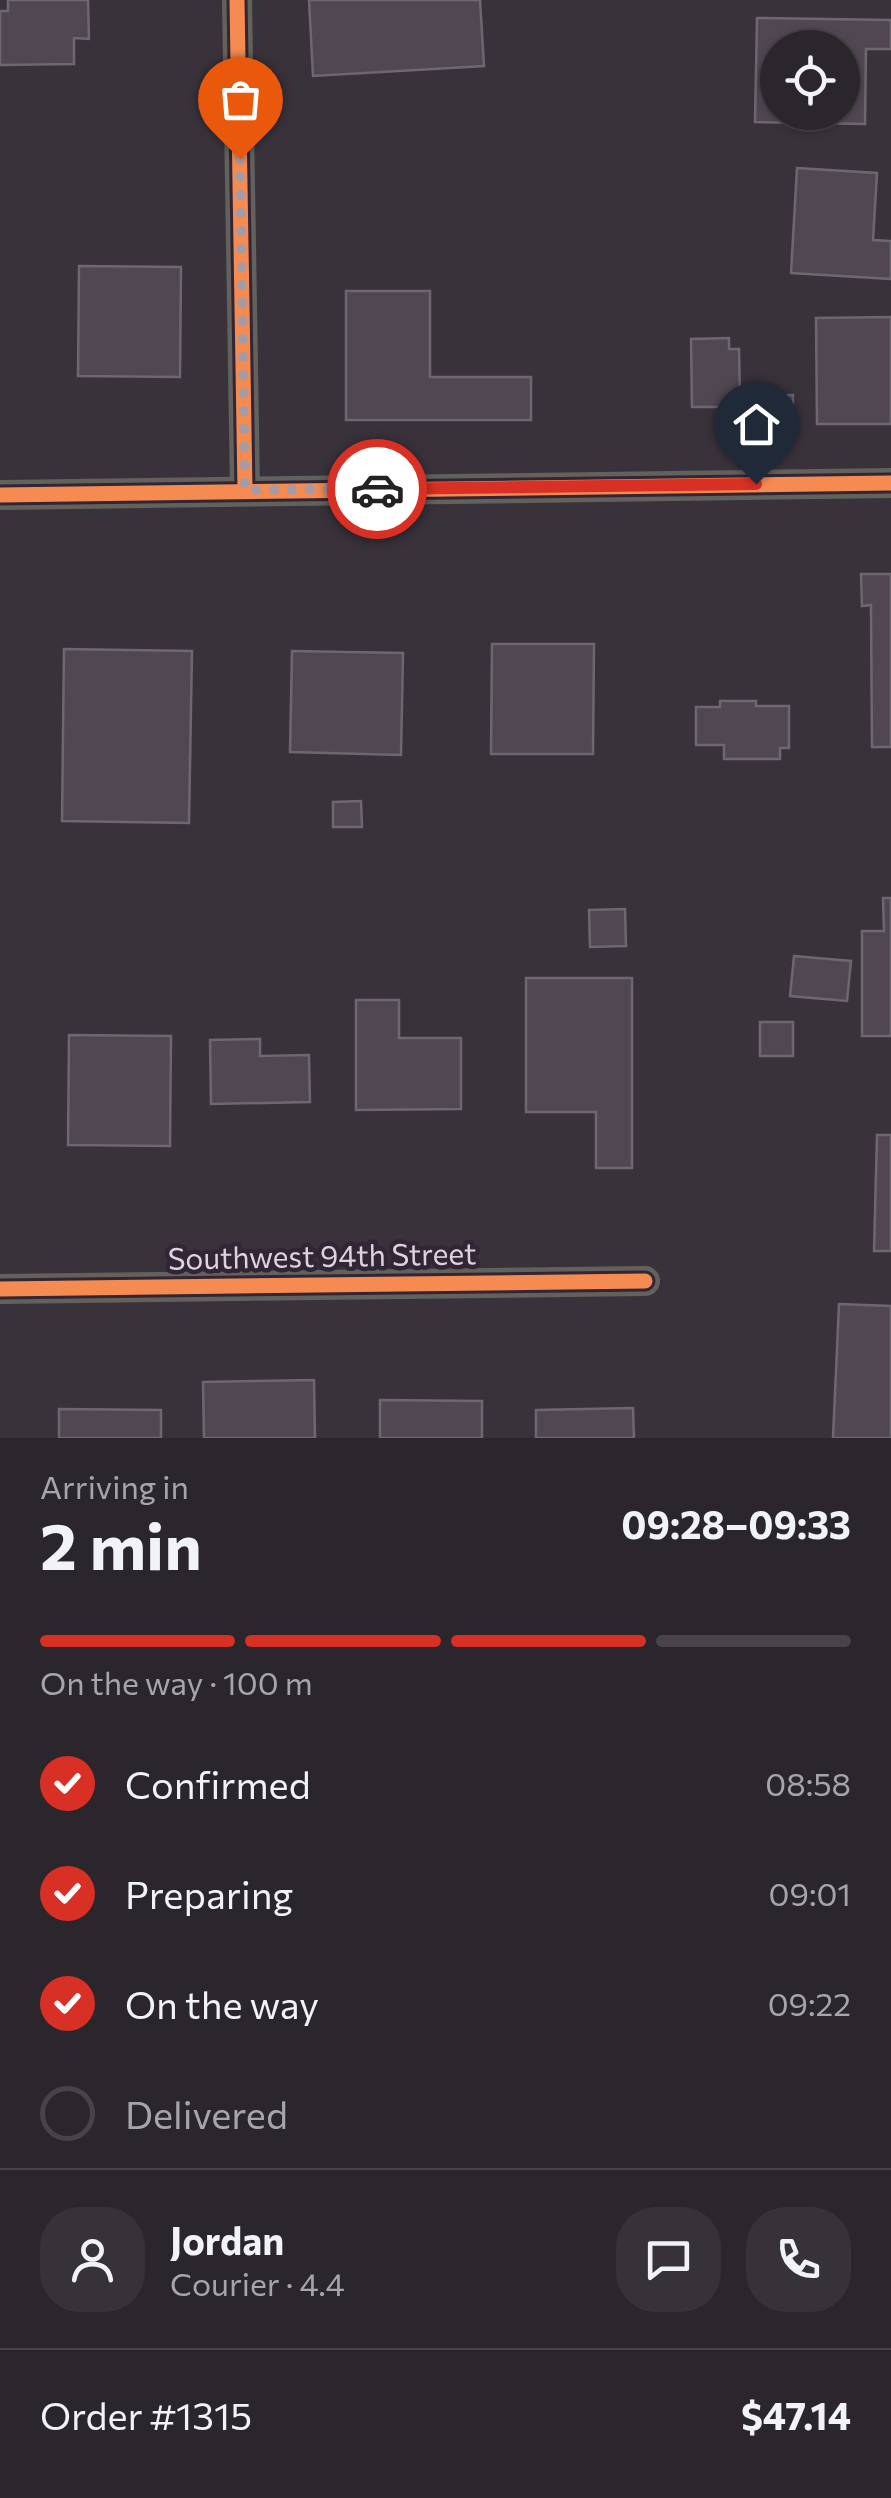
<!DOCTYPE html>
<html lang="en">
<head>
<meta charset="utf-8">
<style>
	:root { --surface:#2b262c; --page:#373238; --text:#f1f3f6; --muted:#a6a5a9; --line:#474348; --accent:#d93025 }
	body { margin:0; font-family:Commissioner,sans-serif; background:var(--page); color:var(--text); height:100vh; display:flex; flex-direction:column; font-size:38px; white-space:nowrap }
	* { box-sizing:border-box; margin:0 }
	p { font-size:32px; color:var(--muted) }
	.icon { flex:none; width:55px; height:55px; fill:none; stroke:currentColor; stroke-width:2; stroke-linecap:round; stroke-linejoin:round }
	.map { position:relative; height:1438px; overflow:hidden }
	.side { display:flex; flex-direction:column; background:var(--surface); flex:1 }
	.side>* { flex:none }
	.buttons { position:absolute; left:760px; top:30px; display:grid; gap:20px }
	.buttons a { display:grid; place-items:center; width:100px; height:100px; border-radius:50%; background:var(--surface); box-shadow:0 2px 8px #0004,0 0 0 2px var(--line); font-size:50px }
	.pin { position:absolute; display:grid; place-items:center; width:85px; height:85px; color:#fff; margin:-102px -42px; border-radius:50% 50% 50% 0; rotate:-45deg; box-shadow:0 0 10px #0007 }
	.pin .icon { rotate:45deg }
	.courier { position:absolute; display:grid; place-items:center; width:100px; height:100px; margin:-50px; border:8px solid #d93025; border-radius:50%; background:#fff; color:#222; box-shadow:0 2px 12px #0007 }
	.summary em { font-style:normal; font-weight:700 }
	.summary div { display:flex; flex-direction:column-reverse }
	.summary { display:flex; align-items:center; justify-content:space-between; height:170px; padding:0 40px }
	h1 { font-size:65px; font-weight:700; line-height:75px }
	.bar { display:grid; grid-template-columns:repeat(4,1fr); gap:15px 10px; align-content:center; height:120px; padding:0 40px }
	.bar i { height:12px; border-radius:8px; background:var(--line) }
	.bar .current { background:var(--accent) }
	.bar p { grid-column:span 4 }
	.line { display:flex; align-items:center; gap:25px; padding:0 40px; border-top:2px solid var(--line) }
	.line div { flex:1 }
	.round { display:grid; place-items:center; flex:none; width:105px; height:105px; border-radius:40px; background:var(--page) }
	ol { padding:0 40px; list-style:none }
	li { display:flex; align-items:center; gap:30px; height:110px }
	li p { margin-inline-start:auto }
	li .icon { padding:10px; border-radius:50%; background:var(--accent); color:#fff; stroke-width:4 }
	li:last-child { color:var(--muted) }
	li i { width:55px; height:55px; border:5px solid var(--line); border-radius:50% }
	.map>svg:first-child { display:block }
</style>
</head>
<body>
<div class="map">
<svg width="891" height="1438" viewBox="0 0 891 1438">
	<rect width="100%" height="100%" fill="#39323b"/>
	<!-- building -->
	<g fill="#514753" stroke="#6d676f" stroke-width="2.5" fill-rule="evenodd">
		<path d="M8,0h80l1,39 -15,-1v26l-74,1v-54h8z"/>
		<path d="M309,0h171l4,66 -171,10z"/>
		<path d="M757,18l134,2v29h-25l-1,75 -110,-2zM778,48h64v64h-64z"/>
		<path d="M797,168l80,5 -4,67 18,1v38l-100,-6z"/>
		<path d="M79,266l102,1 -1,110 -102,-1z"/>
		<path d="M346,291h84v86h101v43h-185z"/>
		<path d="M891,317v107h-74l-1,-106z"/>
		<path d="M729,338v11h10l1,47h-10l1,11h-39l-1,-68z"/>
		<path d="M793,395v29l-37,1v-29z"/>
		<path d="M861,574h30v173h-19l-1,-142 -9,1z"/>
		<path d="M492,644h102l-1,110h-102z"/>
		<path d="M64,649l128,2 -3,172 -127,-2z"/>
		<path d="M292,651l111,2 -2,102 -111,-3z"/>
		<path d="M720,701h36v5h33v42h-9v11h-56v-14h-28v-38h24z"/>
		<path d="M361,801l1,26h-29v-25z"/>
		<path d="M883,898h8v138h-29v-105h22z"/>
		<path d="M625,909l1,37 -36,1 -1,-37z"/>
		<path d="M794,956l57,5 -4,40 -57,-5z"/>
		<path d="M526,978h106v190h-36v-56h-70z"/>
		<path d="M356,1000h43v38h62v71l-105,1z"/>
		<rect x="760" y="1022" width="33" height="34"/>
		<path d="M69,1035l102,1 -1,110 -102,-1z"/>
		<path d="M260,1039v17l49,-1 1,47 -99,2 -1,-64z"/>
		<path d="M877,1135h14v116h-17z"/>
		<path d="M839,1304l52,2v132h-58z"/>
		<path d="M314,1380l1,58h-111l-1,-56z"/>
		<path d="M380,1400l102,1v37h-102z"/>
		<path d="M633,1408l1,30h-98v-28z"/>
		<path d="M59,1409l102,1v28h-102z"/>
	</g>
	<g fill="none" stroke-linecap="round" stroke-linejoin="round">
		<!-- minor -->
		<g stroke="#62625d" stroke-width="30">
			<path d="M237,0l8,490"/>
			<path d="M0,495l891,-12"/>
			<path d="M0,1289l645,-8"/>
		</g>
		<!-- cycleway casing -->
		<g stroke="#322535" stroke-width="21">
			<g id="cycleway">
				<path d="M237,0l8,490"/>
				<path d="M0,495l891,-12"/>
				<path d="M0,1289l645,-8"/>
			</g>
		</g>
		<!-- cycleway -->
		<use href="#cycleway" stroke="#f68b52" stroke-width="15"/>
	</g>
	<g fill="none" stroke-linecap="round" stroke-linejoin="round">
		<!-- done -->
		<path stroke="#a39ba5" stroke-width="10" stroke-dasharray="0 18" d="M240,159l5,331 132,-1"/>
		<!-- route -->
		<path stroke="#d93025" stroke-width="12" d="M377,489l379,-5"/>
	</g>
	<g text-anchor="middle" stroke-width="9" stroke-linejoin="round" paint-order="stroke">
		<!-- street labels -->
		<g font-size="30" fill="#dcd3de" stroke="#322535">
			<text transform="translate(322 1257) rotate(-1)" y="10">Southwest 94th Street</text>
		</g>
	</g>
</svg>
<div class="buttons">
<a><svg class="icon" aria-label="locate" viewBox="0 0 24 24"><circle cx="12" cy="12" r="6"/><path d="M12 2v4M12 18v4M2 12h4M18 12h4"/></svg></a>
</div>
<div class="pin" style="left:240px;top:159px;background:#ea580c"><svg class="icon" aria-label="bag" viewBox="0 0 24 24"><path d="M5 8h14l-1 12H6zM9 8a3 3 0 0 1 6 0"/></svg></div>
<div class="pin" style="left:756px;top:484px;background:#1f2937"><svg class="icon" aria-label="home" viewBox="0 0 24 24"><path d="M3 11l9-7 9 7M6 9v11h12V9"/></svg></div>
<div class="courier" style="left:377px;top:489px"><svg class="icon" aria-label="car" viewBox="0 0 24 24"><path d="M5 17H2v-5l4-1 3-4h7l3 4 3 1v5h-3M9 17h6M6 11h13"/><circle cx="7" cy="17" r="2"/><circle cx="17" cy="17" r="2"/></svg></div>
</div>
<section class="side">
<div class="summary"><div><h1>2 min</h1><p>Arriving in</p></div><em>09:28–09:33</em></div>
<div class="bar"><i class="current"></i><i class="current"></i><i class="current"></i><i></i><p>On the way · 100 m</p></div>
<ol>
<li><svg class="icon" aria-label="check" viewBox="0 0 24 24"><path d="M5 12l5 5 9-10"/></svg>Confirmed<p>08:58</p></li>
<li><svg class="icon" aria-label="check" viewBox="0 0 24 24"><path d="M5 12l5 5 9-10"/></svg>Preparing<p>09:01</p></li>
<li><svg class="icon" aria-label="check" viewBox="0 0 24 24"><path d="M5 12l5 5 9-10"/></svg>On the way<p>09:22</p></li>
<li><i></i>Delivered</li>
</ol>
<div class="line" style="height:180px"><a class="round"><svg class="icon" aria-label="person" viewBox="0 0 24 24"><circle cx="12" cy="8" r="4"/><path d="M4 21q1-7 8-7t8 7"/></svg></a><div><b>Jordan</b><p>Courier · 4.4</p></div><a class="round"><svg class="icon" aria-label="chat" viewBox="0 0 24 24"><path d="M4 5h16v11H9l-5 4z"/></svg></a><a class="round"><svg class="icon" aria-label="phone" viewBox="0 0 24 24"><path d="M5 4h4l2 5-3 2q2 4 5 5l2-3 5 2v4C11 20 4 13 5 4z"/></svg></a></div>
<div class="line" style="height:130px"><div>Order #1315</div><b>$47.14</b></div>
</section>
</body>
</html>
